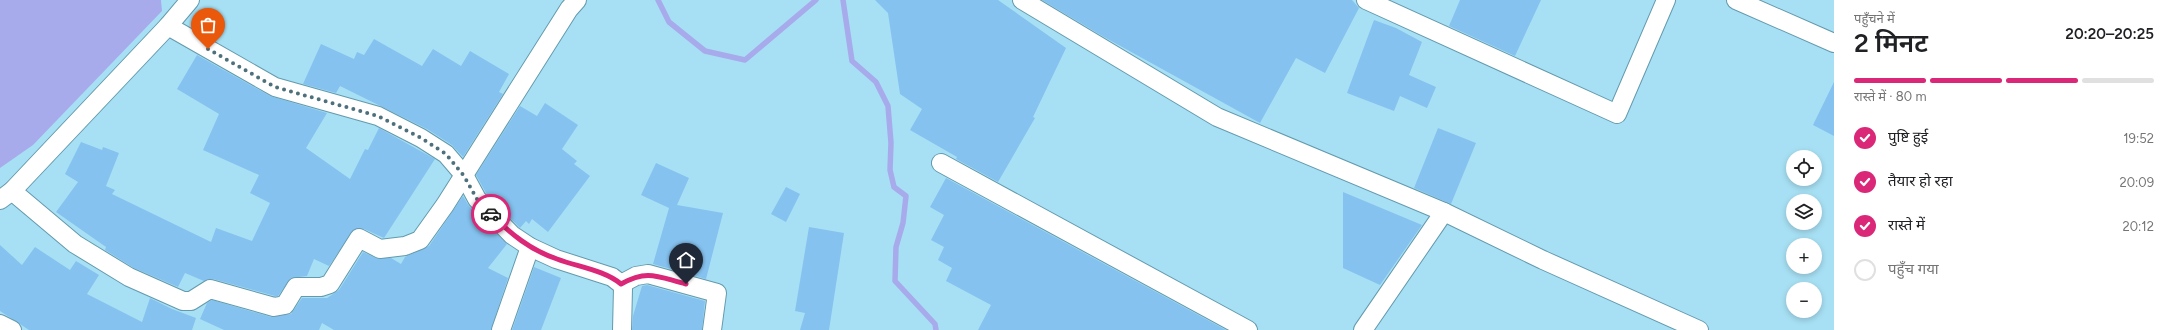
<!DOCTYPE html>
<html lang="hi">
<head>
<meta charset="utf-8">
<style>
	:root { --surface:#fff; --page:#f2f2f2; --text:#202124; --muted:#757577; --line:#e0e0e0; --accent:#db2777 }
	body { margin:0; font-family:Figtree,"Noto Sans Devanagari",sans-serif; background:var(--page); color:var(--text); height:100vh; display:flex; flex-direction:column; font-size:15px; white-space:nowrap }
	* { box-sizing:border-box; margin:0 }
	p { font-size:13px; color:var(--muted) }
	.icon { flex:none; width:22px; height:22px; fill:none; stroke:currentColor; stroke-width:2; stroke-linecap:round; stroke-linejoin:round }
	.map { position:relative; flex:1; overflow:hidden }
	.side { display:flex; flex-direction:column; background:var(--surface); width:340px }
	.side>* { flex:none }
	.tools { position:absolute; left:1786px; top:150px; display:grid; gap:8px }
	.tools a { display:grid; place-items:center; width:36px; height:36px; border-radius:50%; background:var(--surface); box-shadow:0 2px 6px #0003; font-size:20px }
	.pin { position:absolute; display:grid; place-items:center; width:34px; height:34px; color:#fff; margin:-41px -17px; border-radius:50% 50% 50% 0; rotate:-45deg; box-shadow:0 0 4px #0007 }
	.pin .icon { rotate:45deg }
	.courier { position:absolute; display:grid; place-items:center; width:40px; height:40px; margin:-20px; border:3px solid #db2777; border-radius:50%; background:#fff; color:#222; box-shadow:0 1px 5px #0007 }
	.headline em { font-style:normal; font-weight:600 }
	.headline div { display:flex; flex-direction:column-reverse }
	.headline { display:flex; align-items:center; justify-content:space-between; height:68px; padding:0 20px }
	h1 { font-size:26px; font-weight:600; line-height:30px }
	.bar { display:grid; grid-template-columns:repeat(4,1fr); gap:6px 4px; align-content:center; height:48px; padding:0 20px }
	.bar i { height:5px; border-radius:3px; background:var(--line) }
	.bar .selected { background:var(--accent) }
	.bar p { grid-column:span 4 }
	ol { padding:0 20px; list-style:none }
	li { display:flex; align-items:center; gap:12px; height:44px }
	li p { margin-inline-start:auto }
	li .icon { padding:4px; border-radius:50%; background:var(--accent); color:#fff; stroke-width:4 }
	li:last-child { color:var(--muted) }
	li i { width:22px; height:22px; border:2px solid var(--line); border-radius:50% }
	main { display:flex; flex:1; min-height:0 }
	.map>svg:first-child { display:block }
</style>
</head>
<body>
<main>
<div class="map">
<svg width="1834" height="330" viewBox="0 0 1834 330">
	<rect width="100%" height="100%" fill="#a7e0f4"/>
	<!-- water -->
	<path fill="#a8abeb" d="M0,0h161l1,11 -129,134 -33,23z"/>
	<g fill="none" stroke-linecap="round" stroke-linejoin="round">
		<!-- stream -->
		<g stroke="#a8abeb" stroke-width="5.5">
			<path d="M658,0l11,22 36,29 40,9 71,-60"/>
			<path d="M843,0l9,61 24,21 12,24 3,37 -1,27 4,17 12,9 -3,27 -7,24 -1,34 40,43 1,6"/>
		</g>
	</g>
	<!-- building -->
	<g fill="#85c2ef">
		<path d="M875,0h123l68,48 -33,69 2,1 -37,64 -42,-23 1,-2 -47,-27 12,-21 -22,-15 -12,-81z"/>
		<path d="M1042,0h310l7,8 -34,65 -29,-15 -36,65 -156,-86z"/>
		<path d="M1460,0h81l-26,56 -66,-30z"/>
		<path d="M1374,20l22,8 26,14 -13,33 27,12 -9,21 -27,-12 -6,15 -47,-18z"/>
		<path d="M374,39l48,27 11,-17 28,17 9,-15 39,23 -10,18 4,2 -40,63 -11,-12 -25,-16 -87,-43 -4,7 -33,-9 18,-40 33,15 3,-7 7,3z"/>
		<path d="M197,55l73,41 57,17 -21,35 44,31 15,-30 3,1 11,-22 56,31 -51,79 -20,-9h-10l-25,37 -15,-7 -7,17 -16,2 -13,18h-3l-62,-17 -9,2 -19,-8 -7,14 -44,-19 -29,-18 1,-3 -50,-35 22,-30 -13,-8 16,-32 21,8 1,-3 16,6 -13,33 9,4 -3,4 99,48 5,-14 36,13 18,-38 -20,-10 9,-18 -56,-25 16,-36 -42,-25z"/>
		<path d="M1834,82v54l-21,-11z"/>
		<path d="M545,103l33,22 -16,24 15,12 -3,3 16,12 -42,56 -16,-13 -3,5 -3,-3 -6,7 -1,-1 -33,-34 -10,-18 44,-69 17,10z"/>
		<path d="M1438,128l38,15 -25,61 -37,-16z"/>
		<path d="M656,163l33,15 -12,27 46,8 -17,66 -53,-15 16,-56 -28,-13z"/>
		<path d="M946,178l280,152h-248l13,-25 -45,-24 6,-13 -14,-8 6,-13 -13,-7 13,-25 -14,-8z"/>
		<path d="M786,187l14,7 -14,28 -15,-8z"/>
		<path d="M1343,192l79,33 -42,60 -37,-17z"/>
		<path d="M463,196l6,10 38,38 -19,24 20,10 -17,52h-157l-12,-7 -3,7h-95l-24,-11 7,-16 5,-3 59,17 20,-3 11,-16h25l12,-8 24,-38 13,6h15l10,6 4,-7 24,-11z"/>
		<path d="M809,227l35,6 -15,97h-29l5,-17 -10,-2z"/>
		<path d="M0,245l22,20 13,-18 35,23 6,-9 23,14 -12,19 55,28 8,-24 22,11 24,9 -4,12h-163l-29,-19z"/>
		<path d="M534,267l27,11 -20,52h-29z"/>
		<path d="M647,285l58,16 -3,29h-70l1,-14 9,-30z"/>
	</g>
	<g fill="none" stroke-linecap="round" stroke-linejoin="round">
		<!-- street casing -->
		<g stroke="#639aad" stroke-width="20">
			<g id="street">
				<path d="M1022,0l195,117 227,95 99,48 156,70"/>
				<path d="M1366,0l251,114 49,-114"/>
				<path d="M1736,0l98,43"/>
				<path d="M168,26l107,61 103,29 43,22 25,16 18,21 13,24 35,36 18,12 26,12 56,18 9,7 2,4 -1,42"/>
				<path d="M941,163l307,167"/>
				<path d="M12,191l63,53 54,33 54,24h8l19,-12 64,18 11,-2 11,-18h25l9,-3 29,-46 21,11 25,-3 15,-6 25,-35 124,-196 8,-9"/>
				<path d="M0,200l12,-9 156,-165 22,-26"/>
				<path d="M621,284l15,-8 12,-2 69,19 -5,37"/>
				<path d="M0,324l12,6"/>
				<path d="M501,330l29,-83"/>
				<path d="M1363,330l81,-118"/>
			</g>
		</g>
		<!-- street -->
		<use href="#street" stroke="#fff" stroke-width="18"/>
	</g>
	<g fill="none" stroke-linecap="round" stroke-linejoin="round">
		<!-- done -->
		<path stroke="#4d707c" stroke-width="4" stroke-dasharray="0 7.2" d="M208,49l67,38 103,29 43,22 25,16 18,22 13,23 14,15"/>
		<!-- route -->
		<path stroke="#db2777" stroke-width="5" d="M491,214c20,20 39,36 66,45 21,8 47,11 64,25 27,-15 37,-7 65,0"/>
	</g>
</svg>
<div class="tools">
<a><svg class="icon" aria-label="locate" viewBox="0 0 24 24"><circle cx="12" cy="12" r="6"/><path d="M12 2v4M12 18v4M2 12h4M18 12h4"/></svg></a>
<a><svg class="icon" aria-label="layers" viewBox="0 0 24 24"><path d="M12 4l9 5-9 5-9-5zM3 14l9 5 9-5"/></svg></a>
<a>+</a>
<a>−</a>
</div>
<div class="pin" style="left:208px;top:49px;background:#ea580c"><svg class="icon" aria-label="bag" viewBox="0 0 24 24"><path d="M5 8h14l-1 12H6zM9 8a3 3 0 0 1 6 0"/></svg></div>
<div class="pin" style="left:686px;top:284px;background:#1f2937"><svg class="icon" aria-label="home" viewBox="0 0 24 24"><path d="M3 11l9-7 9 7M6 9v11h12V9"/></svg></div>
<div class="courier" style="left:491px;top:214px"><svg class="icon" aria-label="car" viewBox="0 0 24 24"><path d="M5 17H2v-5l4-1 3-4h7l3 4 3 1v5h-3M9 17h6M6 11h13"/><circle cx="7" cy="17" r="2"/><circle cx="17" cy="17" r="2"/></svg></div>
</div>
<section class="side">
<div class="headline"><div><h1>2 मिनट</h1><p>पहुँचने में</p></div><em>20:20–20:25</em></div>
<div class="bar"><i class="selected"></i><i class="selected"></i><i class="selected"></i><i></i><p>रास्ते में · 80 m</p></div>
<ol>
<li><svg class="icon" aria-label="check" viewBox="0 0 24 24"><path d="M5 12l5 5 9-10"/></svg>पुष्टि हुई<p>19:52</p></li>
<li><svg class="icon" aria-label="check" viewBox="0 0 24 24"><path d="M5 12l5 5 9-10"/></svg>तैयार हो रहा<p>20:09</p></li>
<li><svg class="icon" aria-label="check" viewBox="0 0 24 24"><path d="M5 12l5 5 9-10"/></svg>रास्ते में<p>20:12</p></li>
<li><i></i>पहुँच गया</li>
</ol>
</section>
</main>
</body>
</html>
